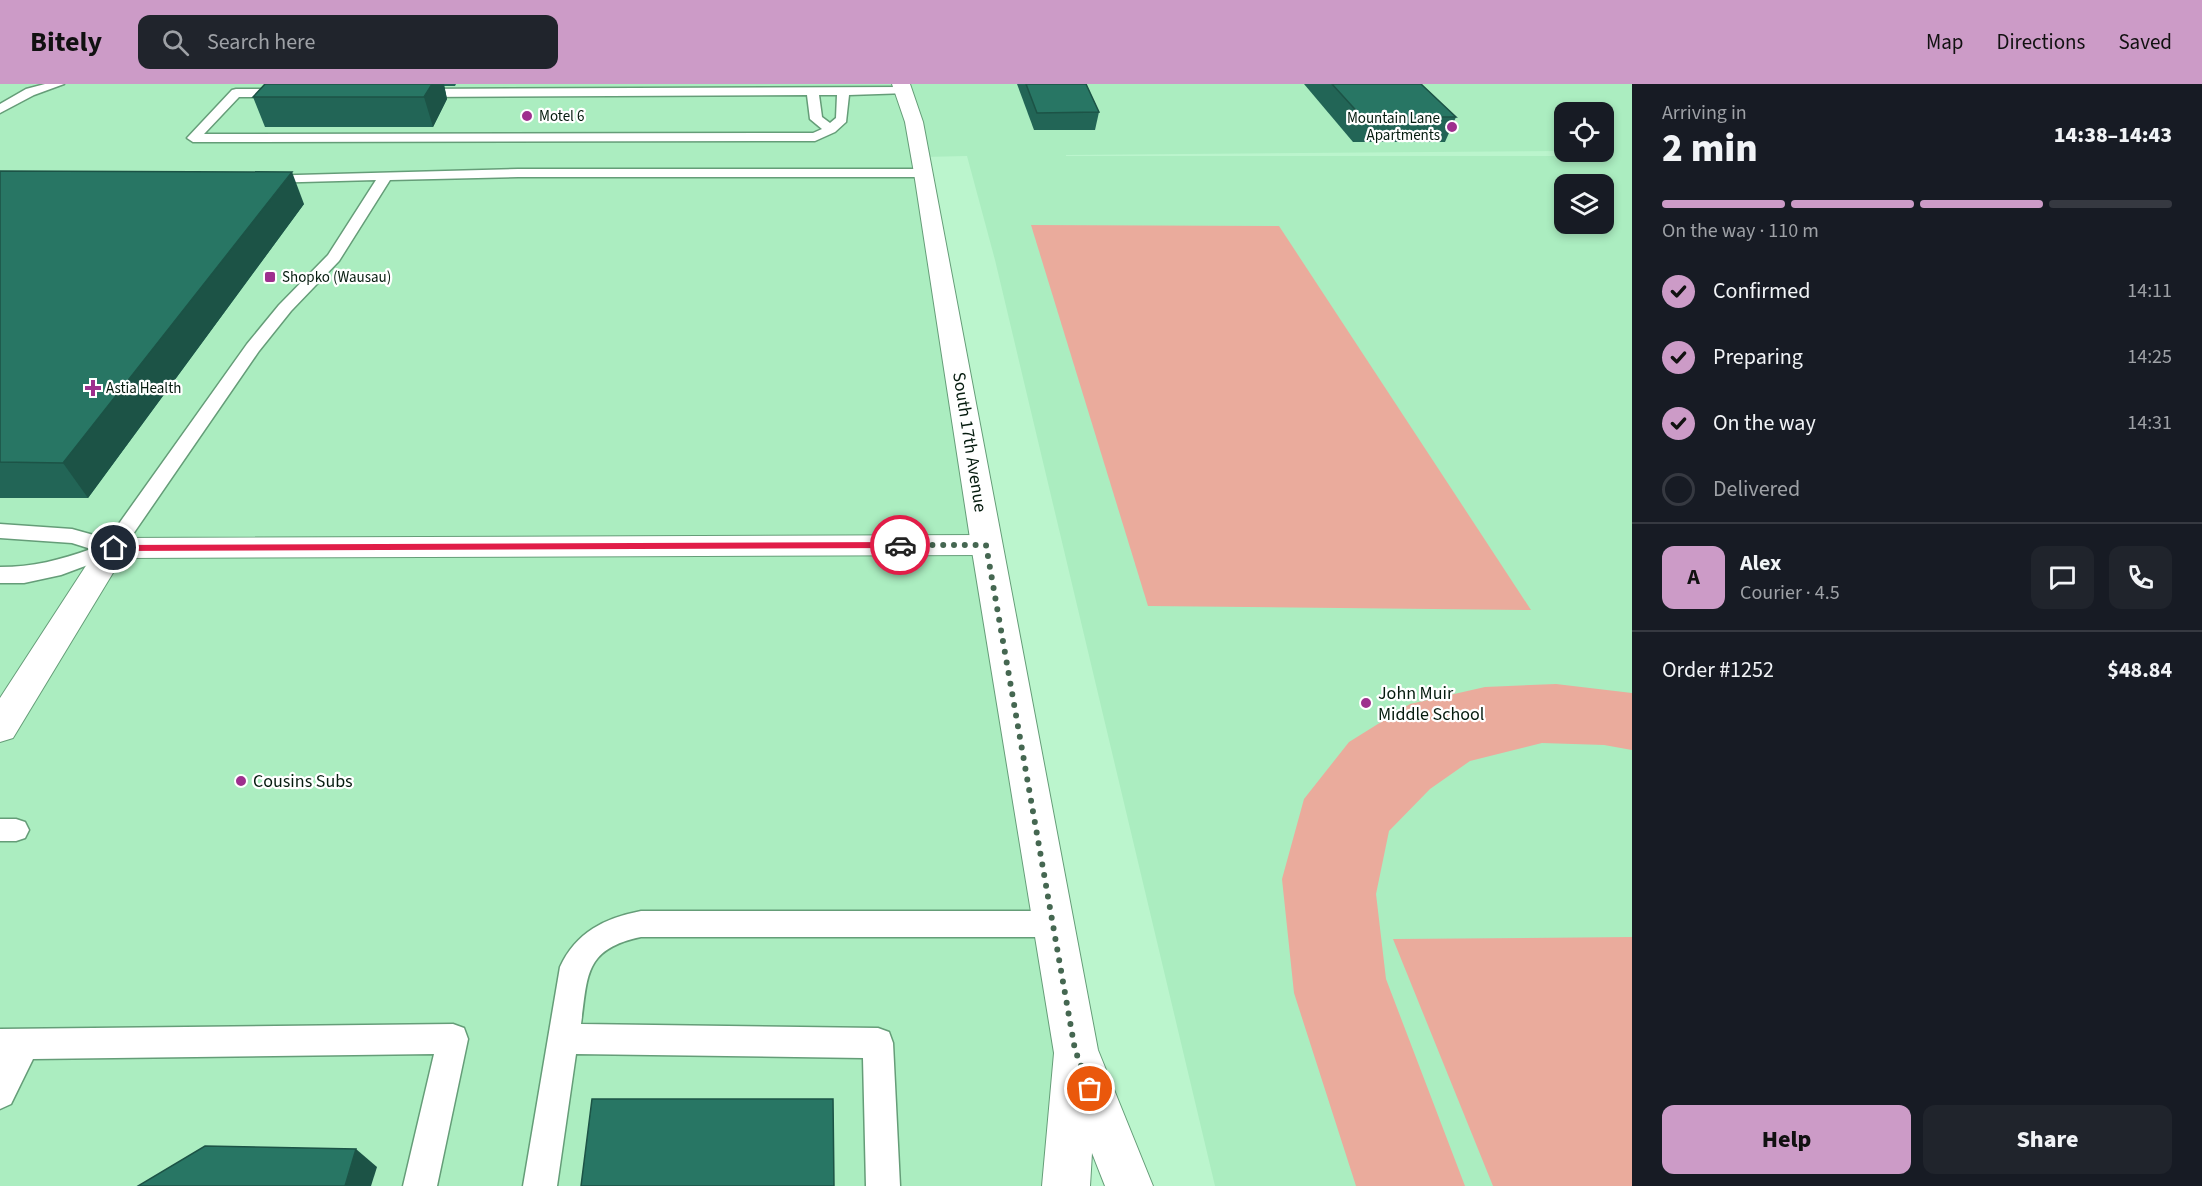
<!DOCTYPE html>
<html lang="en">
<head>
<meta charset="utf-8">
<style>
	:root { --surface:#171b24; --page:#20242c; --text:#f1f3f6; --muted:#9ea1a6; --line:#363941; --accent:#cc9bc7 }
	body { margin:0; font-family:"Source Sans 3",sans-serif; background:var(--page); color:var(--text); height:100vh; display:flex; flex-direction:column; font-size:22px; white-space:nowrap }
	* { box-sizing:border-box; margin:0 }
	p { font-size:20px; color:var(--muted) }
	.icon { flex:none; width:33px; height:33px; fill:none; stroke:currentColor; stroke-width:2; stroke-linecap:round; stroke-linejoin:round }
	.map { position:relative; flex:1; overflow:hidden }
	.panel { display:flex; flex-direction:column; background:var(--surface); width:570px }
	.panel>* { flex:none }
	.tools { position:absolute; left:1554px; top:18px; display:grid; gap:12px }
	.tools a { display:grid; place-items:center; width:60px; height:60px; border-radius:12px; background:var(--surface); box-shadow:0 3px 9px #0003; font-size:30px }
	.pin { position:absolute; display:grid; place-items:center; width:51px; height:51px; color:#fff; margin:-26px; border:3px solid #fff; border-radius:50%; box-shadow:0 2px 6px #0007 }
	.courier { position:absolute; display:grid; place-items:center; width:60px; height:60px; margin:-30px; border:4px solid #e11d48; border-radius:50%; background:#fff; color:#222; box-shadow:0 2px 8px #0007 }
	.overview em { font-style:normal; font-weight:800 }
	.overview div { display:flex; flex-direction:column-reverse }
	.overview { display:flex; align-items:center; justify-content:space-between; height:102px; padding:0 30px }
	h1 { font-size:39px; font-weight:800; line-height:45px }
	.bar { display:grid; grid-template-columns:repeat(4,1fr); gap:9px 6px; align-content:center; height:72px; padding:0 30px }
	.bar i { height:8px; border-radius:4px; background:var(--line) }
	.bar .active { background:var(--accent) }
	.bar p { grid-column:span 4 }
	.line { display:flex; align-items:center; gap:15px; padding:0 30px; border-top:2px solid var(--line) }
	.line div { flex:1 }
	.round { display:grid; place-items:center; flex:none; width:63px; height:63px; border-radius:12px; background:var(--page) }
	ol { padding:0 30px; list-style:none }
	li { display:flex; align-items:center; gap:18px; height:66px }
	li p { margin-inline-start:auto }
	li .icon { padding:6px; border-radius:50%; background:var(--accent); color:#111; stroke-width:4 }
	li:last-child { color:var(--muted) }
	li i { width:33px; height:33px; border:3px solid var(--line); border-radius:50% }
	.button { display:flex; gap:12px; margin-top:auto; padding:12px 30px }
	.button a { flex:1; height:69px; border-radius:12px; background:var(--accent); color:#111; font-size:24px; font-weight:800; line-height:69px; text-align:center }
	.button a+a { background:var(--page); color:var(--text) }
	header { display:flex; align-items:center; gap:36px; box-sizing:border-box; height:84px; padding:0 30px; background:var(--accent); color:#111 }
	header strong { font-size:28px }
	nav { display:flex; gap:33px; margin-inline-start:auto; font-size:21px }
	.search { width:420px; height:54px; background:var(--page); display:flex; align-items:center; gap:15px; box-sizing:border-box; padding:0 21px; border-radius:12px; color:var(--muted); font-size:22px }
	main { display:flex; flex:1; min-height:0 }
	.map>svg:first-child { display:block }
</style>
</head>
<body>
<header>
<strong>Bitely</strong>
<div class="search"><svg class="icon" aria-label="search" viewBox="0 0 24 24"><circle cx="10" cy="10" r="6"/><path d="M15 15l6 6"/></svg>Search here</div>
<nav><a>Map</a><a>Directions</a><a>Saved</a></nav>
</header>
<main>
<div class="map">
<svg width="1632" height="1102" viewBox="0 0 1632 1102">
	<rect width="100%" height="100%" fill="#bbf5cd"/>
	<!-- built -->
	<path fill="#abedc0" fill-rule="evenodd" d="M0,0h1632v1102h-417l-220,-926 -28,-104 -43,1 129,767 13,262h-1066zM1564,28h40v40h-40zM1560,67l6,5h-500v-1zM1564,100h40v40h-40z"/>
	<!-- green -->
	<g fill="#eaab9c">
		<path d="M1031,141l248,1 252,384 -383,-4z"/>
		<path d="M1556,600l76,9v57l-28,-5 -62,-2 -72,18 -40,28 -41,42 -13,63 10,85 79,207h-109l-62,-193 -12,-114 22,-80 45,-57 61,-38 75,-17z"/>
		<path d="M1632,853v249h-139l-100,-247z"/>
	</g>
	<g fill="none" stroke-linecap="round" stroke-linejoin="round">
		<!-- service casing -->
		<g stroke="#659d78" stroke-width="3">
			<g id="service">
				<path d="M45,0h19l-30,11 -34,18v-9l26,-15z"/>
				<path d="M904,3l4,2v4l-59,2 -3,27 -11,10 -20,9 -622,1 -6,-4 45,-48 4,-1h51l6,4 -6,4h-48l-35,37 609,-1 9,-4 -12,-10 -3,-24 -391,2 -6,-4 6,-4zM819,11h18l-1,23 -6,5 -8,-6z"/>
				<path d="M518,85h406l7,4 -7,4h-406l-128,3 -51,81 -48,50 -32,40 -139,202 -59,22 -37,8h-24v-16c33,0 60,-7 91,-18l-19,-6 -72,-5v-14l72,5 36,10 139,-195 32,-39 49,-50 48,-75 -111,3 -5,-1v-6z"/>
				<path d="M0,735h16l9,3 4,8 -4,8 -9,3h-16z"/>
				<path d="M641,827h412l10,4 4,9 -4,9 -10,4h-412c-57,12 -53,38 -60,87l297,4 11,4 4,11 7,143h-34l-3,-128 -287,-4 -19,132h-34l37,-219c16,-35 45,-49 81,-56z"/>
				<path d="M453,940l11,4 4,11 -31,147h-34l31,-132 -401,5 -22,45 -11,5v-80z"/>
			</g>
		</g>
		<!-- minor casing -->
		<g stroke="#659d78" stroke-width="2">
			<path id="minor" d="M986,451l11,3 4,7 -4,7 -11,3 -864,3 -109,180 -13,4v-44l102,-157 11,-3z"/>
		</g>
		<!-- secondary casing -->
		<g stroke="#659d78" stroke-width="2">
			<path id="secondary" d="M892,0h18l13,38 175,928 55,136h-48l-13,-33 -2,33h-48l12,-133 -83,-508 -57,-372 -9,-51z"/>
		</g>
		<!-- service -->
		<use href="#service" fill="#fff" fill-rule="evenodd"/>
		<!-- minor -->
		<use href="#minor" fill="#fff" fill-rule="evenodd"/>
		<!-- secondary -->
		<use href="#secondary" fill="#fff" fill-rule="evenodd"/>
	</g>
	<!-- wall -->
	<g fill="#226556">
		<path d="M265,0h191l-1,2h-11l3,13 -14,28h-168l-12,-30z"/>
		<path d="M1017,0h69l13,28 -4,18h-61z"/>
		<path d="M1304,0h117l35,33 -11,25h-92z"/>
		<path d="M0,87l304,33 -216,294h-88z"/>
	</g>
	<!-- shaded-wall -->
	<g fill="#1c5346">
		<path d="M432,0h12l3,15 -14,28 -9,-30z"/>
		<path d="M292,88l12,32 -216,294 -25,-35z"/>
		<path d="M356,1065l21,18 -6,19h-26z"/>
	</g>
	<!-- building -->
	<g fill="#287664" stroke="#1c5346" stroke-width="1.5">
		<path d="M265,0h167l-8,13h-171z"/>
		<path d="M1026,0h60l13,28 -62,1z"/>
		<path d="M1332,0h89l35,33h-94z"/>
		<path d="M0,87l292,1 -229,291 -63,-1z"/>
		<path d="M592,1015h241l1,87h-253z"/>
		<path d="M205,1062l151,3 -11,37h-207z"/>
	</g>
	<!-- route -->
	<path fill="#e11d48" d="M900,458l4,3 -4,3 -786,3 -5,-3 5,-3z"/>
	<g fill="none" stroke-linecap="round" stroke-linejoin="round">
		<!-- done -->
		<path stroke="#456751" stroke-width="6" stroke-dasharray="0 10.8" d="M900,461h86l89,505 15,39"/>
	</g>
	<!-- markers -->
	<g fill="#9e2f8e" stroke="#fff" stroke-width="2">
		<circle cx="527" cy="32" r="6"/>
		<circle cx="1452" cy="43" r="6"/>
		<rect x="264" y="187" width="12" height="12" rx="3"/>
		<path d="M90 295h6v6h6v6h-6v6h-6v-6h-6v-6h6z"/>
		<circle cx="1366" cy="619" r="6"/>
		<circle cx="241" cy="697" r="6"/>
	</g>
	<g text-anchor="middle" stroke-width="4.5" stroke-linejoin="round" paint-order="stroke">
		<!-- far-poi labels -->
		<g font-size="15" fill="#051b0e" stroke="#fff" text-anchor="start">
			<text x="539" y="37">Motel 6</text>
			<text x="1440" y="39" text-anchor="end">Mountain Lane<tspan x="1440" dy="17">Apartments</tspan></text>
			<text x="282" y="198">Shopko (Wausau)</text>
			<text x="106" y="309">Astia Health</text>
		</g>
		<!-- street labels -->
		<g font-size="18" fill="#051b0e" stroke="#fff">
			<text transform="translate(970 358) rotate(81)" y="6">South 17th Avenue</text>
		</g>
		<!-- poi labels -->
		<g font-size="18" fill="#051b0e" stroke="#fff" text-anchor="start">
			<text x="1378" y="615">John Muir<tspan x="1378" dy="21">Middle School</tspan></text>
			<text x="253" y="703">Cousins Subs</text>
		</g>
	</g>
</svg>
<div class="tools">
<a><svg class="icon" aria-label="locate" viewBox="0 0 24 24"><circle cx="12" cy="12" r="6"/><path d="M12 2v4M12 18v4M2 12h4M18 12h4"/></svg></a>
<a><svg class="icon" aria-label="layers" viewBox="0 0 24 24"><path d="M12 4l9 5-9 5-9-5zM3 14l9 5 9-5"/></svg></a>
</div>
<div class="pin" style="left:1090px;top:1005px;background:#ea580c"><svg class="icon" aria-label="bag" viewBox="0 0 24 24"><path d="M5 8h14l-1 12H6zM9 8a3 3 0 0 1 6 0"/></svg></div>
<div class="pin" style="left:114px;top:464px;background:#1f2937"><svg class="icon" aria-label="home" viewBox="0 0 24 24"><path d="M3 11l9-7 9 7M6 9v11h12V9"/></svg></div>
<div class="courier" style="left:900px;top:461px"><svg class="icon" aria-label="car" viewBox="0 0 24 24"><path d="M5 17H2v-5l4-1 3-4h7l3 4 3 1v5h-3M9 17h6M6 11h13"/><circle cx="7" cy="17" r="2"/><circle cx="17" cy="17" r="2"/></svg></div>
</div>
<section class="panel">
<div class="overview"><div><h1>2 min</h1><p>Arriving in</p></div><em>14:38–14:43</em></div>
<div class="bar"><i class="active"></i><i class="active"></i><i class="active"></i><i></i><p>On the way · 110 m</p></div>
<ol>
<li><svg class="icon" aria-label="check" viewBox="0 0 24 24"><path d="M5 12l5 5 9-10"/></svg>Confirmed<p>14:11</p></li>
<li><svg class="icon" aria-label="check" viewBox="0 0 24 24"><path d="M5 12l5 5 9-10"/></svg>Preparing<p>14:25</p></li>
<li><svg class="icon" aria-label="check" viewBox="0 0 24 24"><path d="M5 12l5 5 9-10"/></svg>On the way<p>14:31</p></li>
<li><i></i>Delivered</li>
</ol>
<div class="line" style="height:108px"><b class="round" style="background:var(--accent);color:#111">A</b><div><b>Alex</b><p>Courier · 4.5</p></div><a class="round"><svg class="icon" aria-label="chat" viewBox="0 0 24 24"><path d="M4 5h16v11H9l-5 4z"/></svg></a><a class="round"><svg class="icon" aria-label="phone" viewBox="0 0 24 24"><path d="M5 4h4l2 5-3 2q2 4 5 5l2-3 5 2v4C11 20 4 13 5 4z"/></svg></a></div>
<div class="line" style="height:78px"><div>Order #1252</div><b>$48.84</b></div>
<div class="button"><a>Help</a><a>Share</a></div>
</section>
</main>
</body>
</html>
